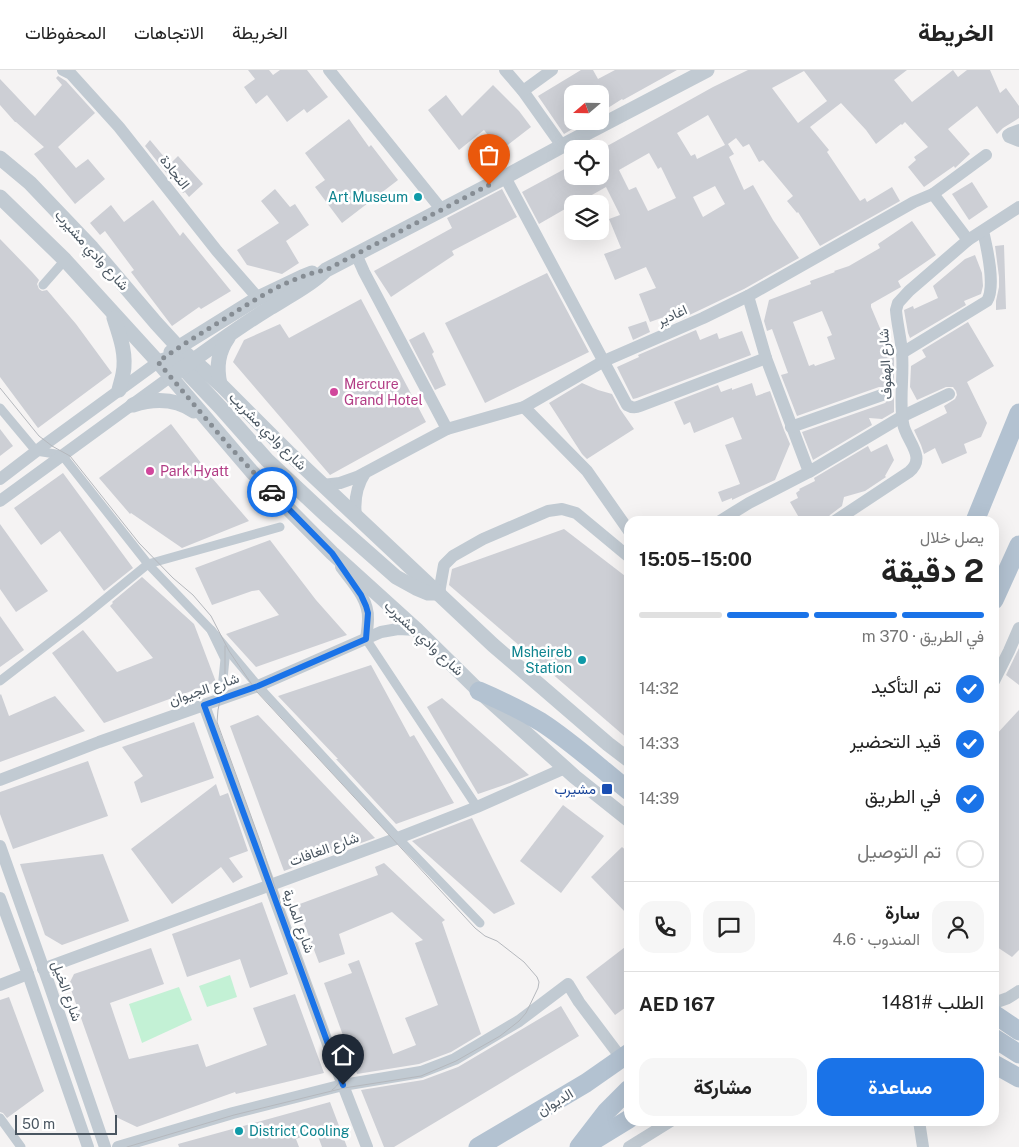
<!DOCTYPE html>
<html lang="ar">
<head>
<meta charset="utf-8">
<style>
	:root { --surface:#fff; --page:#f6f6f6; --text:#222; --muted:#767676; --line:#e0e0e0; --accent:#1a73e8 }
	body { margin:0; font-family:"Public Sans",Vazirmatn,sans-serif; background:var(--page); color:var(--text); direction:rtl; height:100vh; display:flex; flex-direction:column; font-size:19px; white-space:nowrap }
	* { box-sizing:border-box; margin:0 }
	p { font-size:16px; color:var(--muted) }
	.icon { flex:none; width:28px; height:28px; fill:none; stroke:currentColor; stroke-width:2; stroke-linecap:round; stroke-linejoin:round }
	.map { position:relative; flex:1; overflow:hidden; direction:ltr }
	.panel { position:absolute; left:624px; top:446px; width:375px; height:610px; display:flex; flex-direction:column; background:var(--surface); border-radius:15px; box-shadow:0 5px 20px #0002; direction:rtl }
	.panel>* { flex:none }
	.needle { width:32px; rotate:250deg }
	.controls { position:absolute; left:564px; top:15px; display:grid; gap:10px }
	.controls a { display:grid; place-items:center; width:45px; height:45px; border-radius:10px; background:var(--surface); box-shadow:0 5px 20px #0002; font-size:25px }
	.scale { position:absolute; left:15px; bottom:12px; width:102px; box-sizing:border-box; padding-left:5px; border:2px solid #4a5661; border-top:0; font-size:14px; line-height:18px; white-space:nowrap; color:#4a5661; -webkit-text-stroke:4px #fff; paint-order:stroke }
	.pin { position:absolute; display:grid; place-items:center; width:42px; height:42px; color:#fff; margin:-51px -21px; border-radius:50% 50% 50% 0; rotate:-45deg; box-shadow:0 0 5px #0007 }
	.pin .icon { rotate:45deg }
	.courier { position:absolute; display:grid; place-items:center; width:50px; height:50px; margin:-25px; border:4px solid #1a73e8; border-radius:50%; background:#fff; color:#222; box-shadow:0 1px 6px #0007 }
	.head em { font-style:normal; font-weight:700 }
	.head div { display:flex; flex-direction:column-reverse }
	.head { display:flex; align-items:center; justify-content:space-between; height:85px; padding:0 15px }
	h1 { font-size:32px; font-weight:700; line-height:38px }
	.bar { display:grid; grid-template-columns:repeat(4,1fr); gap:8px 5px; align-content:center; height:60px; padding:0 15px }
	.bar i { height:6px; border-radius:4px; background:var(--line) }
	.bar .current { background:var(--accent) }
	.bar p { grid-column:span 4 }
	.line { display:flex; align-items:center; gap:12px; padding:0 15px; border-top:1px solid var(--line) }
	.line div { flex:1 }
	.round { display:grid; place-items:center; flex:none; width:52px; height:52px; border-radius:15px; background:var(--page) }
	ol { padding:0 15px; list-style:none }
	li { display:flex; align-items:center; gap:15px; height:55px }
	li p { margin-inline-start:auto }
	li .icon { padding:5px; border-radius:50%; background:var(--accent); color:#fff; stroke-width:4 }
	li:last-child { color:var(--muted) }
	li i { width:28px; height:28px; border:2px solid var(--line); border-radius:50% }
	.primary-button { display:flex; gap:10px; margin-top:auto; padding:10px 15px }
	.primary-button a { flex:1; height:58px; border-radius:15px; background:var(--accent); color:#fff; font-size:20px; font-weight:700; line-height:58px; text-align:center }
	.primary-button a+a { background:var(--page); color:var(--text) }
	header { display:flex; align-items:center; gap:30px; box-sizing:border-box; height:70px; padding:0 25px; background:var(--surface); border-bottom:1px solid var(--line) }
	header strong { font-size:24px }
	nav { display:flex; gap:28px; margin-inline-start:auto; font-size:18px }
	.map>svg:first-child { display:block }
</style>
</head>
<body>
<header>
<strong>الخريطة</strong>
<nav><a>الخريطة</a><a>الاتجاهات</a><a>المحفوظات</a></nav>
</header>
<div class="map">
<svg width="1019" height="1077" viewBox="0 0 1019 1077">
	<rect width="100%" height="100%" fill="#f5f3f3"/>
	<!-- green -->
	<g fill="#c3f1d5">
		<path d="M230,905l7,22 -30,10 -8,-21z"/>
		<path d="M179,917l13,33 -50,23 -13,-39z"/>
	</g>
	<!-- building -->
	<g fill="#cdcfd5" fill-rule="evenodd">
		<path d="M248,0h21l4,5 7,-5h27l21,27 -21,16 -3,-4 -17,13 -20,-27 -11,9 -12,-17 11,-8z"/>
		<path d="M581,0h12l5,9 17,-9h62l-54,30 -1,-1 -22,14v-19h-28v27h14l-22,13 -26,-38z"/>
		<path d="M748,0h159l-13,10 18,22 41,-32 5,7 9,-7h23l10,23 6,-5 13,18v12l-16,10 -6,6 -20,-28 -29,23 22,25 -15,14 -1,-2 -30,21 -16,-20 8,-7 -2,-3 14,-10 -23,-25 -3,3 -1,-1 -25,20 -10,-14 -25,-27 -31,24 19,23 -2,2 33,49 5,-3 2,4 25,-15 8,14 -80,45 -22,-34 -1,1 -10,-12 6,-5 -30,-36 -4,2 -10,-18 -6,3 -7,-9 -8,6 6,10 -5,3 15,33 9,-5 20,35 26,38 -55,31 -63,30 -3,-7 -28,10 -11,-28 17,-6 -10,-21 -31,13 -11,-26 17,-6 -12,-29 11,-4 -14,-28 -30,17h-4v1l-33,19 -17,-32 50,-27v11h28v-26l113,-63zM804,1l23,30 -29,22 -26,-35zM708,45l17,30 -28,14 -2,-5 -4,2 -14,-23zM649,83l9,16 3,-2 15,31 -28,13 -12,-24 -7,3 -10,-20zM715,116l10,18 -22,13 -10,-20z"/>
		<path d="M58,6l8,5 29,32 -37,34 18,21 12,-9 17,20 -30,25 -41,-50 10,-7 -28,-25h-1l-15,-17v-26l35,37 27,-31 -6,-7z"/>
		<path d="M493,15l26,26 12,16 -31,24 -16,-21 -25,20 -31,-40 18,-15 16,21z"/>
		<path d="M349,49l20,28 2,-2 27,35 -56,43 -27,-36 10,-7 -20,-27z"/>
		<path d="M150,70l20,24 8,-8 25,28 -14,13 -4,-5 -2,1 -8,-9 -30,-38z"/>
		<path d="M972,112l16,25 -19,13 -17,-26z"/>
		<path d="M275,119l15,18 5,-3 14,21 -23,16 13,22 -17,11 -35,-9 -10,-15 42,-27 -18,-22z"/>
		<path d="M502,119l15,28 -65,34 2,4 -63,42 -17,-26 78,-43 -5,-10z"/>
		<path d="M153,130l27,36 3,-4 48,59 -30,18 -2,-2 -27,19 -41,-54 3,-2 -29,-39 -5,4 -10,-12 21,-18 13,17z"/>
		<path d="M912,151l24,34 -38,26 3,6 -30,17v3l11,26 -2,1 14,24v54l-12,7 -13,-1 3,7 -59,35 -11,-28 83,-29 3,-3 2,-7 -3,-4 -4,-2h-4l-82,29 -16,-41 7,-2 -16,-44 -5,2 -3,-10 5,-21 42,-16 -1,-3 25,-9 -1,-1 15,-5 31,-18 -2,-4zM822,241l10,24 -5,2 8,22 -20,7 -1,-2 -5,2 -16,-44z"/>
		<path d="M0,169l32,33 7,8 -2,4 2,5 3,2 5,-1 29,34 36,49 -74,55 -38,-51z"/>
		<path d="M1004,175l2,64 -10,1v-9l3,-14v-10l-4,-31z"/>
		<path d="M975,185l7,18 1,13 -2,8 -17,7 2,4 -56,33 -2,-5 -4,-23 9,-4 1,3 24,-11 -5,-12 32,-27z"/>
		<path d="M547,203l42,79 -104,51 -40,-80z"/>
		<path d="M361,229l65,123 -96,53 -97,-113 11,-22 36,-16 9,14z"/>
		<path d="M646,251l4,11 -17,8 -5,-13z"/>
		<path d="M968,252l26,44 -27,16 20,41 -6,14 -17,7 3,9 -25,11 -7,-16 -11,6 -3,-9 -7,-15 33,-17 -3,-7 11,-7 2,-4 -1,-4 -3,-4h-7l-29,13 -7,-13 1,-21 15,-9 -4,-7z"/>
		<path d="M696,260l4,10 17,-7 2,6 23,-8 9,24 -114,43 -4,1 -16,-32 22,-10 -1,-2z"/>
		<path d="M424,262l10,20 -2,2 14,31 -11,5 -26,-50z"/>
		<path d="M582,313l16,7 14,4 8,15 14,20 -47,30 -5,-5 -33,-51z"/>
		<path d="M752,313l4,13 14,-5 14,39 6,14 -15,36 -43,20v-2l-10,4 -4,-10 22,-8 -15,-39 17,-6 -9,-22 -39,16 -4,-11 -6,3 -10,-23 44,-17 3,7 11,-4v2z"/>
		<path d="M171,354l30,39 -1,1 49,57 -67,27 -51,-35 -1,1 -31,-36z"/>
		<path d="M0,359l13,17 -13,10z"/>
		<path d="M887,374l7,16 -9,16 1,1 -21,14 -21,6 -2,9 -12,9 -2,3 -1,3h-26l-11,-19 8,-4 -2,-5 4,-3 -1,-1 16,-8 -1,-3 54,-32 3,6z"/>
		<path d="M63,403l70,95 -29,23 -44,-60 -19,14 -27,-37z"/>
		<path d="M0,454l48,67 -32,21 -16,-23z"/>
		<path d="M564,459l65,50v161l-180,-155 3,-16z"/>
		<path d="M270,470l46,60 31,35 -91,32 -30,-33 53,-19 -20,-25 -7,1 -40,14 -17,-37z"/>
		<path d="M142,507l52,47 22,58 -112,41 -52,-70 31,-23 34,42 36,-14 -43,-52 3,-3 -1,-1z"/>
		<path d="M0,546l24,34 -24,17z"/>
		<path d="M1019,578v37l-13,-10z"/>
		<path d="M371,595l39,72 4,-2 40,68 -58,21 -60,-65h2l-60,-63z"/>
		<path d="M1,624l8,22 46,-20 30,35 -85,31v-67z"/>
		<path d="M442,628l87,77 -19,8 -32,11 -51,-87z"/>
		<path d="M1019,640v240l-7,7 -18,-12v-208z"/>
		<path d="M258,645l117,123 -91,33 -54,-145z"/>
		<path d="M194,652l20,56 -73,25 -7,-21 9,-6 -21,-29z"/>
		<path d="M88,691l20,55 -95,33 -13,-35v-22z"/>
		<path d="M216,714l4,12 8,-3 20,58 -19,7 14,19 -10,6 -12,-16 -49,37 -41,-55z"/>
		<path d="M563,735l41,31 -43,57 -41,-32z"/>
		<path d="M472,748l43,86 -21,10 -82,-73z"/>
		<path d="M622,777l7,6v63l-38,-39z"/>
		<path d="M103,784l26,67 -67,24 -17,-10 -25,-71z"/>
		<path d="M384,793l61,57 -3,2 39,112 -30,18 -32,12 -62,10 -33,-91 28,-10 -4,-9 11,-4 34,94 23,-9 -11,-27 33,-13 -23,-62 8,-3 -31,-28 -53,22 6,20 -26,9 -22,-58 81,-30 -3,-8z"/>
		<path d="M262,832l26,72 -38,14 -10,-29 -53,18 -15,-43z"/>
		<path d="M629,874v61l-14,10 -29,-38z"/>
		<path d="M151,878l13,36 -54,19 19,56 69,-15 8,23 61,-22 -14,-37 42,-14 29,79 -88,21 -1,-2 -98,35 -21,-10 -47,-133 5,-10z"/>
		<path d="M9,927l35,94 -37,27 -4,-5 -3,-1v-112z"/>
		<path d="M561,936l18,30 -185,111h-10l-23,-57 62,-10 35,-13z"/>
		<path d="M330,1032l17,45h-25l-6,-16 -20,8 3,8h-120l-1,-3z"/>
	</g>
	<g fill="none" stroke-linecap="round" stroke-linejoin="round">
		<!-- pedestrian -->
		<g stroke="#c1cad2" stroke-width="9">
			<path d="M43,215l22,-25"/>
			<path d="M0,338l36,43 26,4 86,109 63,66 14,29 -4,40"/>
			<path d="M211,560l47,56 140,152 82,85"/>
			<path d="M366,569l111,168"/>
			<path d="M0,611l83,-64 65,-53 132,-37"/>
			<path d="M0,1048l21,29"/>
		</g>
		<!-- minor -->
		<g stroke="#c1cad2" stroke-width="12">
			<path d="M63,0l8,4 48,53 98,124 41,47"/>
			<path d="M329,0l112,139"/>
			<path d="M505,0l18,21 39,55"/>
			<path d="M523,21l29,-21"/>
			<path d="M1019,60l-8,3 -3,2 1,2 10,4"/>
			<path d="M505,107l122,228c5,3 8,3 13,1l126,-48"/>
			<path d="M933,124l53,-39"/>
			<path d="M356,184l8,18 83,157"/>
			<path d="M748,226l18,62 43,114"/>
			<path d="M902,283l85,-52c9,-15 0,-53 -4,-70"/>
			<path d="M524,337l63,64 42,60"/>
			<path d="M791,357l91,-32"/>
			<path d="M0,409l47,-36 111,-81"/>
			<path d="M323,415l17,-2 17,-6 90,-48 77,-22 80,-46 99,-43 45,-22 166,-94 19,-8 35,46"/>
			<path d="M0,431l170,-124"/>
			<path d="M356,446c-2,-16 0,-29 9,-43"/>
			<path d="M720,451l29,-18 60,-31 94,-56 46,-22"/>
			<path d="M835,451l74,-49c19,-15 -4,-32 -6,-49 -4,-23 1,-47 -1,-70 -1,-15 -5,-29 -6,-43l2,-7 11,-12 59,-51 51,-33"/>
			<path d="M341,497c11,15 28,32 27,52 0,6 -1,13 -2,20"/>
			<path d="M439,523l5,-28 9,-9 30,-17 65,-28 14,-2 14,4 53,44"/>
			<path d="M994,611l15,-30 10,-23"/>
			<path d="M204,635l137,375 26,67"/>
			<path d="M0,710l99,-38 159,-56 123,-54 17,-3 19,1"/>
			<path d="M0,776l49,138 56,163"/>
			<path d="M0,828l28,76 60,173"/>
			<path d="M43,899l355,-131 79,-31 88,-39"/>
			<path d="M0,915l28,-11"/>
			<path d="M994,933l14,-5 11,-7"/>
			<path d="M919,1051l4,26"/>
			<path d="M118,1077l115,-34 110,-28 78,-13 34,-13 64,-38 49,-37 11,18 43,57"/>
			<path d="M629,1077l42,-26"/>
		</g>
		<!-- tertiary -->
		<g stroke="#c1cad2" stroke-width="15">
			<path d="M0,88l30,25 62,65 64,75 22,24 42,37 70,70 203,191 115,99 21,16"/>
			<path d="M0,127l65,63 93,102 94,110 80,81 85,77 62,61 96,86 54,43"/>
			<path d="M114,248c6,18 13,37 9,56 -1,6 -3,11 -4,16"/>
			<path d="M171,282l87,-54 44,-21 10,-4"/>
			<path d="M158,292l10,-3 6,3 9,6 37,39 47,53 61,57 68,60 20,11 12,5h11"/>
			<path d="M170,307c32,-23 64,-47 98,-68 20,-12 41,-23 58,-39l179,-93 57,-31 145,-76"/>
			<path d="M220,314c-4,-17 -2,-32 8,-46"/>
			<path d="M133,335c22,-7 42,-7 61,6"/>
		</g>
		<!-- primary -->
		<g stroke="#b3c2d1" stroke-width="19">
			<path d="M975,451l44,-108"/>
			<path d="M994,530l25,-55"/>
			<path d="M479,621c21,9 42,19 62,31 31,20 59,46 88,69"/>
			<path d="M994,944l25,17"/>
			<path d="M994,968l25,16"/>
			<path d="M994,994l25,14"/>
			<path d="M478,1077l108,-64 43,-30"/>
			<path d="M579,1077l27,-35 23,-23"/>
			<path d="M583,1077l46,-28"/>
		</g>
		<!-- tram -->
		<g stroke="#b5b8bd" stroke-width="1">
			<path d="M0,318l39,48 13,10 18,10 69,87 34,35 20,17 18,21 18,35 28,41 218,236 10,8 12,5 27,21 13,15 2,5 -1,6 -12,25 -7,8 -19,15 -44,25 -35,15 -77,12 -110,27 -107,32"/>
			<path d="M225,576v30l-7,34 -1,12 43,119 14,43 68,186c0,9 -3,15 -10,20"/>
		</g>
	</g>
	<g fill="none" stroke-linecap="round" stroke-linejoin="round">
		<!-- done -->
		<path stroke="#868d94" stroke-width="5" stroke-dasharray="0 9" d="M272,422l-43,-46 -71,-84c23,-17 47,-31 71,-46 28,-18 63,-40 97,-46l163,-85"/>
		<!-- route -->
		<path stroke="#1a73e8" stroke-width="6" d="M272,422l60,61 29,42 5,11 2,7 -2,26 -108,47 -54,19 139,380"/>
	</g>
	<!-- markers -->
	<g fill="#0f9aa8" stroke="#fff" stroke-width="2">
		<circle cx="418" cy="127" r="5"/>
		<circle cx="582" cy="590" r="5"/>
		<circle cx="239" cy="1061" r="5"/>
	</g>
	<g fill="#d1479c" stroke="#fff" stroke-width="2">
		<circle cx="334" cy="322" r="5"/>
		<circle cx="150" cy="401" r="5"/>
	</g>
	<rect fill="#1a4fb4" stroke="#fff" stroke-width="2" x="601" y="713" width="12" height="12" rx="2.5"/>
	<g text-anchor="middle" stroke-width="5" stroke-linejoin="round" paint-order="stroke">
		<!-- street labels -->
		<g font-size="14" fill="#4a5661" stroke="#fff">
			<text transform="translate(175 102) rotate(52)" y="5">النجادة</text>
			<text transform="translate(92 180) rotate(48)" y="5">شارع وادي مشيرب</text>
			<text transform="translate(672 245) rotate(-24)" y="5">اغادير</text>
			<text transform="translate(885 294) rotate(-93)" y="5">شارع الهفوف</text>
			<text transform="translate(268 361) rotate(45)" y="5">شارع وادي مشريب</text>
			<text transform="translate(424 568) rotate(43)" y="5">شارع وادي مشيرب</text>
			<text transform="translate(204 619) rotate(-19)" y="5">شارع الجيوان</text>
			<text transform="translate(324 779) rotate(-20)" y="5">شارع الغافات</text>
			<text transform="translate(299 851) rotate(70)" y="5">شارع المارية</text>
			<text transform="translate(67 921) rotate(70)" y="5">شارع الخيل</text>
			<text transform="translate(555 1032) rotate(-31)" y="5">الديوان</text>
		</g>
		<!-- culture labels -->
		<g font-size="14" fill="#0d838f" stroke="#fff" text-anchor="end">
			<text x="408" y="132">Art Museum</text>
			<text x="572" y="587">Msheireb<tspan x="572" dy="16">Station</tspan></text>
			<text x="249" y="1066" text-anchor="start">District Cooling</text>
		</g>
		<!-- hotel labels -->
		<g font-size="14" fill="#b23c85" stroke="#fff" text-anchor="start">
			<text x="344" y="319">Mercure<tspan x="344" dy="16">Grand Hotel</tspan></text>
			<text x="160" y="406">Park Hyatt</text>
		</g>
		<!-- transit labels -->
		<g font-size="14" fill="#164399" stroke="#fff" text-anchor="end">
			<text x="596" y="724">مشيرب</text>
		</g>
	</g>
</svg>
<div class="controls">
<a><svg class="needle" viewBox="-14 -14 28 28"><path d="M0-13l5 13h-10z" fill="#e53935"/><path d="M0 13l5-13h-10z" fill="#767676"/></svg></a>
<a><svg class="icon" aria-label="locate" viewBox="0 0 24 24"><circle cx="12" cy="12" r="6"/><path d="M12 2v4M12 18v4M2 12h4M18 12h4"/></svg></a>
<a><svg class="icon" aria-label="layers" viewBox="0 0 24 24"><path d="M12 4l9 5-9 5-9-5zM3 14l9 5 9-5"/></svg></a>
</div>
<div class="scale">50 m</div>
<div class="pin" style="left:489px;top:115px;background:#ea580c"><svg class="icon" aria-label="bag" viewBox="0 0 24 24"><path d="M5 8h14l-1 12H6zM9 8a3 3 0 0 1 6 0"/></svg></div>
<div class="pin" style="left:343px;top:1015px;background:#1f2937"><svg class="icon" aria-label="home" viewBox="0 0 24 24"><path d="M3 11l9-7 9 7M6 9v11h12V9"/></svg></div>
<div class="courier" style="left:272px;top:422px"><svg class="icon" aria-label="car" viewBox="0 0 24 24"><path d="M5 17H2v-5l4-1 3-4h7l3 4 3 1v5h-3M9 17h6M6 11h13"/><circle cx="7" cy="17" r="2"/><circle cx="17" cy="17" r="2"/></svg></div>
<section class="panel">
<div class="head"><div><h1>2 دقيقة</h1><p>يصل خلال</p></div><em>15:00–15:05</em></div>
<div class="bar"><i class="current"></i><i class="current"></i><i class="current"></i><i></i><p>في الطريق · 370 m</p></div>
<ol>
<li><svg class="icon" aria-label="check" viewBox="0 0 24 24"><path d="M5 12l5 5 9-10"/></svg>تم التأكيد<p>14:32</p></li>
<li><svg class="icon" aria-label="check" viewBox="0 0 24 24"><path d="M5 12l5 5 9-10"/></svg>قيد التحضير<p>14:33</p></li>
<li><svg class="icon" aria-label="check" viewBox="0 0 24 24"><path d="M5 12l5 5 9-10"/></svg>في الطريق<p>14:39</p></li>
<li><i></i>تم التوصيل</li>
</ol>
<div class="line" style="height:90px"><a class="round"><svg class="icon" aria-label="person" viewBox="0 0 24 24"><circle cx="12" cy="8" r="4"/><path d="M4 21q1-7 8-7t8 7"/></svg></a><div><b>سارة</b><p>المندوب · 4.6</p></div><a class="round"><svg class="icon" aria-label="chat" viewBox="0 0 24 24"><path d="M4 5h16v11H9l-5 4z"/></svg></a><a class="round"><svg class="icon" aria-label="phone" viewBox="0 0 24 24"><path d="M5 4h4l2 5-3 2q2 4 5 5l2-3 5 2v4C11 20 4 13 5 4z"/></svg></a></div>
<div class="line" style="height:65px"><div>الطلب #1481</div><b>AED 167</b></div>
<div class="primary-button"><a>مساعدة</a><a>مشاركة</a></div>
</section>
</div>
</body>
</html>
